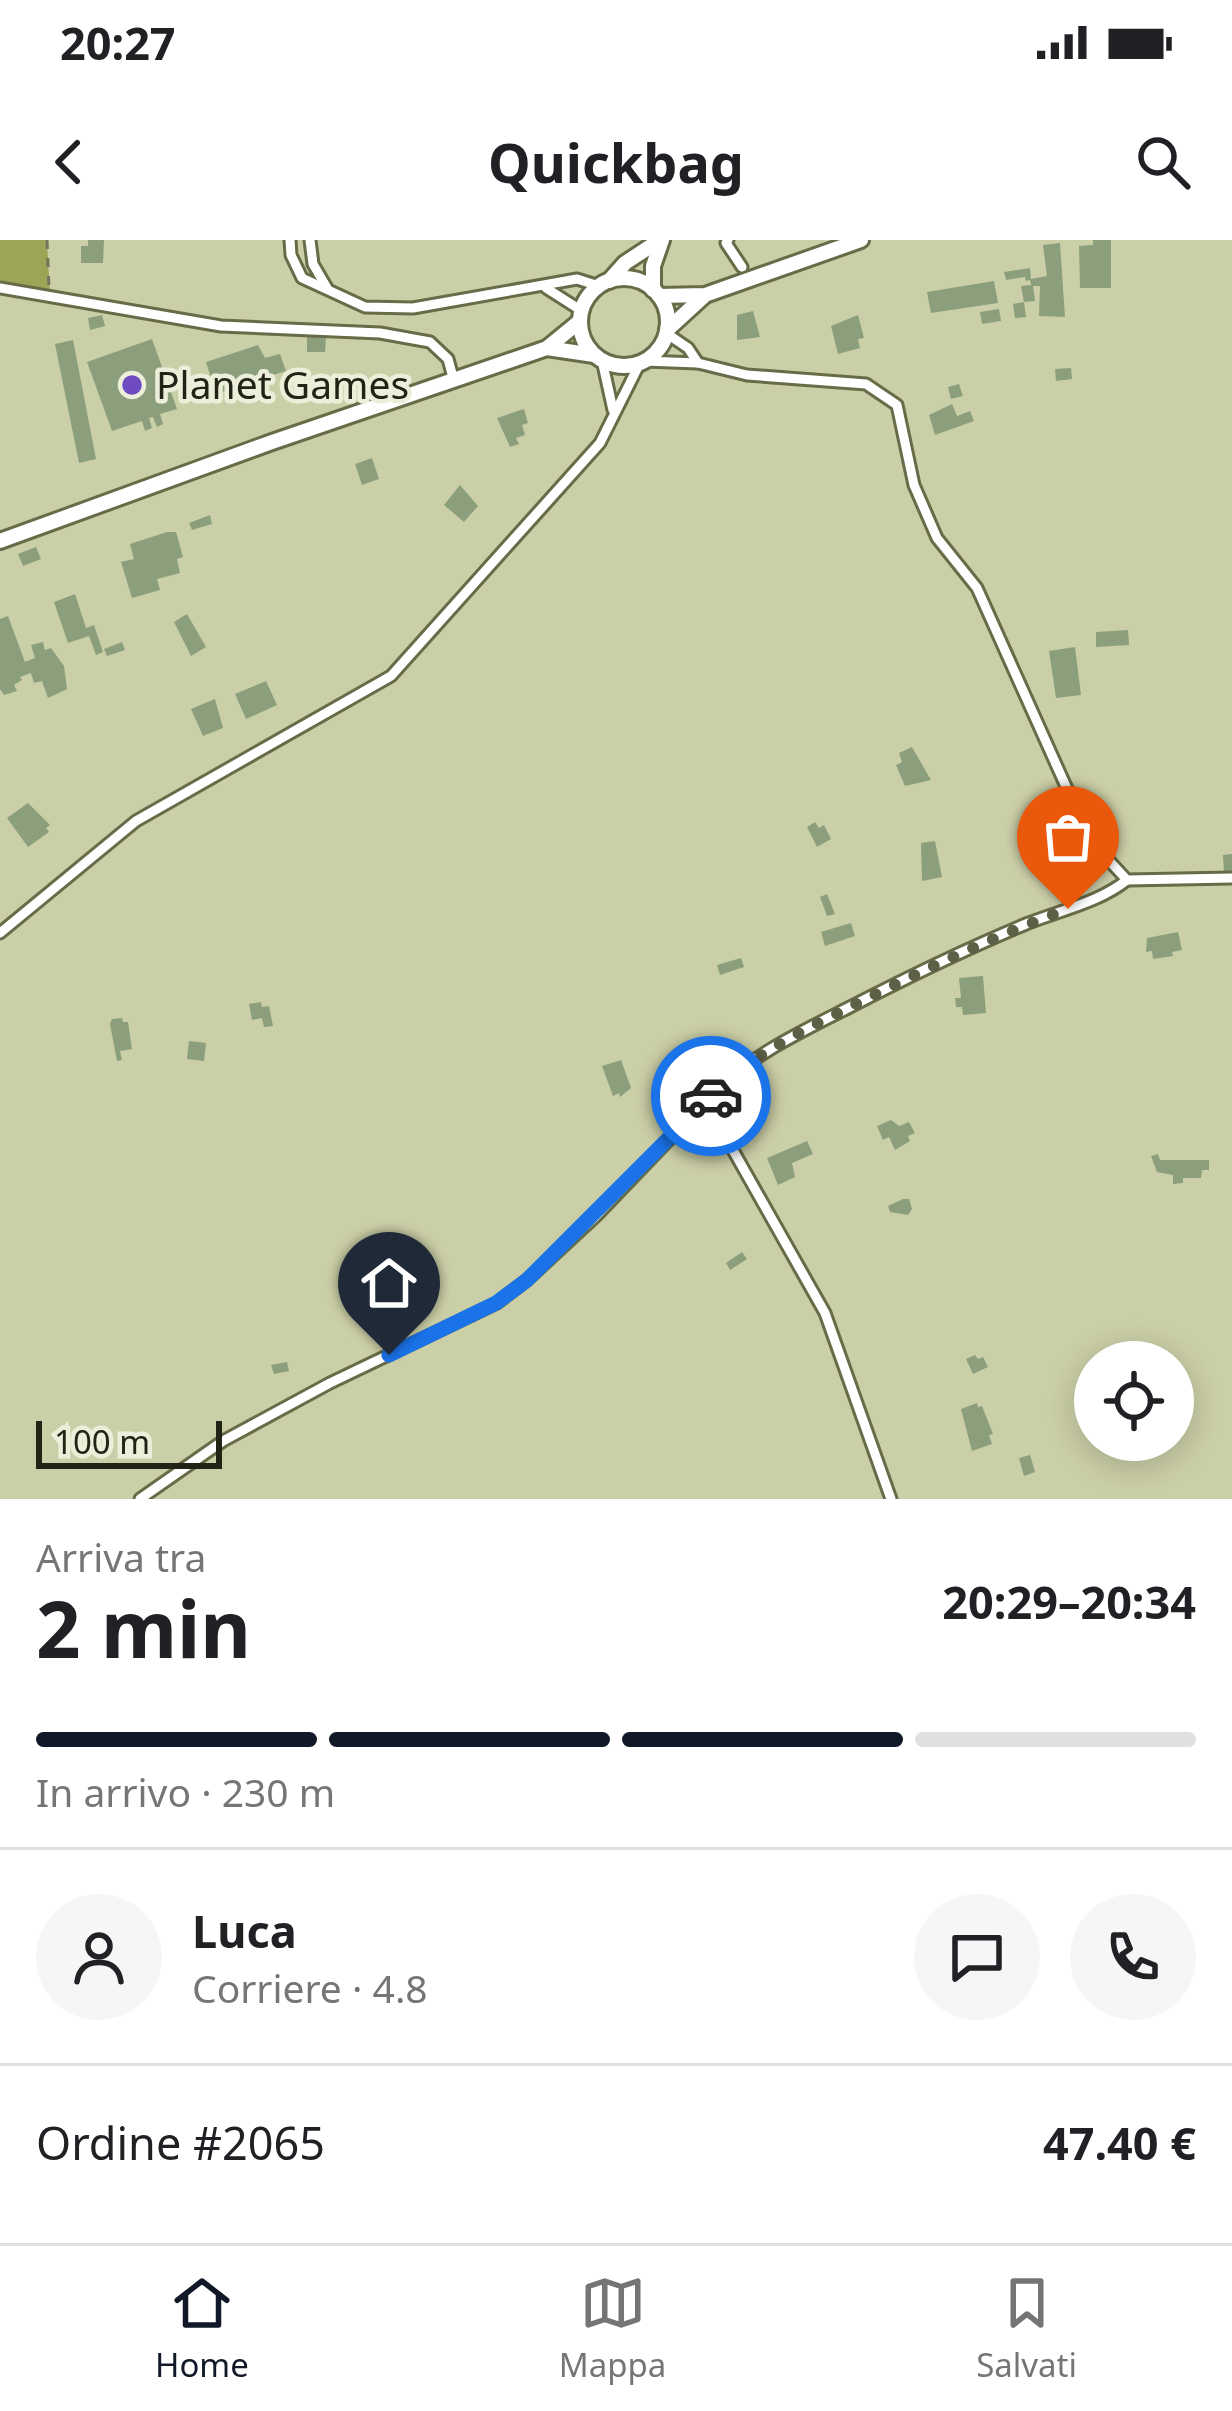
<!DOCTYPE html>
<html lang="it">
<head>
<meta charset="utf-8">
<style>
	:root { --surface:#fff; --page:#f6f6f6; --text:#202124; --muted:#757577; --line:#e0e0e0; --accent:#111827 }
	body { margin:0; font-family:"Noto Sans",sans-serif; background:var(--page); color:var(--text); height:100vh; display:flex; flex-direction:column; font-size:45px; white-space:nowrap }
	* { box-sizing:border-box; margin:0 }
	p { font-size:39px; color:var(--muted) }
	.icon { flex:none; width:66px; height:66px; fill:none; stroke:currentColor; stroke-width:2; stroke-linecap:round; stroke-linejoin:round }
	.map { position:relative; height:1259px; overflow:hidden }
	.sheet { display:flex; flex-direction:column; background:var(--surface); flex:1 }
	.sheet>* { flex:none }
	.controls { position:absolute; left:1074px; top:1101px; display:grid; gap:24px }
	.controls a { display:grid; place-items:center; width:120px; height:120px; border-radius:50%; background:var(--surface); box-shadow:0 6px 30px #0003; font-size:60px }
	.scale { position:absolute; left:36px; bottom:30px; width:186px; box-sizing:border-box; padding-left:12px; border:6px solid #222314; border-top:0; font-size:33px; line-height:42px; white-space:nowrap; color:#222314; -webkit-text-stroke:9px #ebeed9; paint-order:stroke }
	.pin { position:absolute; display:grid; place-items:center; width:102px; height:102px; color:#fff; margin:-123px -51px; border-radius:50% 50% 50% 0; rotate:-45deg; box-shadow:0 0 12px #0007 }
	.pin .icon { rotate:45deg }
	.courier { position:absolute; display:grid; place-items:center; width:120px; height:120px; margin:-60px; border:9px solid #1a73e8; border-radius:50%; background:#fff; color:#222; box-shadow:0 3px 15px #0007 }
	.summary em { font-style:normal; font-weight:700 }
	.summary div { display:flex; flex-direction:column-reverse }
	.summary { display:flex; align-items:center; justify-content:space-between; height:204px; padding:0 36px }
	h1 { font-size:78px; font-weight:700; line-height:90px }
	.bar { display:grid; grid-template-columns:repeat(4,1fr); gap:18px 12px; align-content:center; height:144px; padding:0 36px }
	.bar i { height:15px; border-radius:9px; background:var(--line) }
	.bar .on { background:var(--accent) }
	.bar p { grid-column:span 4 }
	.line { display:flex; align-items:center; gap:30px; padding:0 36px; border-top:3px solid var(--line) }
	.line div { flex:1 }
	.round { display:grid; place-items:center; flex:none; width:126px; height:126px; border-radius:63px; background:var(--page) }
	.status { display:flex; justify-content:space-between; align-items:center; height:84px; padding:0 60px; background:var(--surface); direction:ltr }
	.status svg { height:33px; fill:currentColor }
	header { display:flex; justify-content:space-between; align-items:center; height:156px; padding:0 36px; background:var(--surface); font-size:54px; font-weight:700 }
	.menu { display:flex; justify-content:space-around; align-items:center; height:168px; border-top:3px solid var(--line); background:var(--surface); font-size:33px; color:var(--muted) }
	.menu a { display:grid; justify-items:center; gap:6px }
	.menu .on { color:var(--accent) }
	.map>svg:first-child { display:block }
</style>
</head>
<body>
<div class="status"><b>20:27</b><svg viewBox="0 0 49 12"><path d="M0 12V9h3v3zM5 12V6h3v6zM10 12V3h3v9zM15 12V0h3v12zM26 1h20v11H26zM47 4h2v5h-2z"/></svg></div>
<header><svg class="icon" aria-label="back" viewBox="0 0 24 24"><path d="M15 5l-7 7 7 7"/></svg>Quickbag<svg class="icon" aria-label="search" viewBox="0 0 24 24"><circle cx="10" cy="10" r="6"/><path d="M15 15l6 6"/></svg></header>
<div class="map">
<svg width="1232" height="1259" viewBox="0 0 1232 1259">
	<rect width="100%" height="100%" fill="#cbcfa7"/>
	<!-- green -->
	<path fill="#9ea456" d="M0,0h47l3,55 -50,-8z"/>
	<!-- building -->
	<g fill="#8b9f7d">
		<path d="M88,0h16l-1,23h-22v-17h7z"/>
		<path d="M1093,0h18v48h-31l-1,-42 14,-1z"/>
		<path d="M1060,3l5,74 -26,-1 1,-30h-7l2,15 -11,1 -3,-16 10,-1 -1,-5 -4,1 -1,-4 -19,3 -2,-8 26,-4 1,11 16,-3 -4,-31z"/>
		<path d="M994,41l4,22 -67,10 -4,-21z"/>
		<path d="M1024,62l2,15 -11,1 -2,-14z"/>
		<path d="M999,69l2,12 -19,3 -2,-12z"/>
		<path d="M753,71l7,26 -23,3v-25z"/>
		<path d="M102,75l3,11 -15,4 -2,-12z"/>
		<path d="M858,75l6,23 -6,1 2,9 -22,6 -7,-28z"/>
		<path d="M307,97h19l-1,15h-18z"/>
		<path d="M152,99l25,70 -17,5 3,10 -6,3 -4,-10 -4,1 3,10 -7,3 -3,-10 -30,10 -25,-69z"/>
		<path d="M73,100l23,119 -17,4 -24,-119z"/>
		<path d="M258,105l7,13 15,-4 6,17 -26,8 3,8 -14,4 -2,-7 -9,3 3,7 -14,4 -2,-7 -9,3 -10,-32z"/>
		<path d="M1071,128l1,11 -16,2 -1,-12z"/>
		<path d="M959,144l4,12 -12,3 -3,-12z"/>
		<path d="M952,164l5,12 13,-5 4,10 -39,14 -6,-20z"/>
		<path d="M524,169l4,14 -6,2 3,10 -9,3 3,6 -9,3 -13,-29z"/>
		<path d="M372,218l7,21 -17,6 -7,-21z"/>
		<path d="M460,245l18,21 -14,16 -20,-17z"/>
		<path d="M210,275l2,9 -20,6 -3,-7z"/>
		<path d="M167,292h9l7,25 -6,2 3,14 -23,6 3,11 -28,8 -11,-36 13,-3 -4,-15z"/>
		<path d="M36,307l5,12 -18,7 -5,-12z"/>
		<path d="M75,354l11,34 8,-3 9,27 -7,3 -7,-19 -21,7 -14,-41z"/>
		<path d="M187,374l19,33 -15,9 -17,-34z"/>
		<path d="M8,376l17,46 10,-4 -4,-13 12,-3 2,8 6,-2 13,18 3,23 -19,9 -6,-17 -8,2 -3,-10 -11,4 2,3 -8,5 3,6 -13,4 -4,-6v-70z"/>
		<path d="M1128,390l1,15 -33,2v-15z"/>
		<path d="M122,402l3,8 -18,6 -3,-7z"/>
		<path d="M1075,407l6,48 -25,3 -7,-47z"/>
		<path d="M266,441l11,24 -31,14 -11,-25z"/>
		<path d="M215,459l8,29 -20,8 -12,-27z"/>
		<path d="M912,507l19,33 -26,6 -9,-21 6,-3 -3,-9z"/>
		<path d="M28,563l22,22 -4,3 3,4 -21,15 -21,-29z"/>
		<path d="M815,582l4,6 5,-3 7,14 -14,8 -10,-20z"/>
		<path d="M1066,600l5,17 -33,10 -5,-16z"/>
		<path d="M935,601l7,36 -20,4 -1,-38z"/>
		<path d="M1232,614v18l-8,1 -1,-18z"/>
		<path d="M827,654l8,20 -8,2 -7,-19z"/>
		<path d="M851,683l4,13 -30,10 -4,-14z"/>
		<path d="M1178,692l4,18 -10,2 1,4 -20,3 -1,-8 -6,1 1,-14z"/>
		<path d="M741,718l3,9 -24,8 -3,-10z"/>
		<path d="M983,736l3,37 -23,2 -1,-8h-6l-1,-9h6l-2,-20z"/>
		<path d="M261,762l1,5 7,-1 4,20 -9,1 -2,-9 -10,2 -3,-16z"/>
		<path d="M122,778l1,4h5l4,27 -12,2 2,9 -5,1 -7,-37 2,-5z"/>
		<path d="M189,801l17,2 -2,18 -17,-2z"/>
		<path d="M621,820l10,28 -11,9 -1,-4 -6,3 -11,-30z"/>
		<path d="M891,880l8,6 10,-4 6,11 -7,3 2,5 -15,9 -6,-13 -6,3 -6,-14z"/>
		<path d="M807,901l6,13 -21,9 3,14 -17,8 -11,-27z"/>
		<path d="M1158,914l2,6h49v10h-7l-1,8h-18v5l-10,1v-9l-16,-3 -6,-16z"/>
		<path d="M903,959h6l3,10 -4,6 -18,-3 -2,-6z"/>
		<path d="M742,1012l5,7 -17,11 -4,-7z"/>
		<path d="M975,1115l3,4 5,-2 5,10 -15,7 -7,-15z"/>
		<path d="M287,1122l2,9 -15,3 -3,-9z"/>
		<path d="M977,1163l1,4 4,-1 11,28 -4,1 3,9 -20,7 -11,-42z"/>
		<path d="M1030,1215l5,17 -11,4 -5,-18z"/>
	</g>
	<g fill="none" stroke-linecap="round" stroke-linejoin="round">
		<!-- street casing -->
		<g stroke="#686b47" stroke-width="15">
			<g id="street">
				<path d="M290,0l1,15 11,23 63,29 48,1 164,-29 22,7"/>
				<path d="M310,0l3,24 14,24"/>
				<path d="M728,0l-2,3 16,24"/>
				<path d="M0,48l221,38 159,7 50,9 18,17 6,22"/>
				<path d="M546,48l36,23"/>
				<path d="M666,93l22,15 10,15"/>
				<path d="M602,120l11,50"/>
				<path d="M644,121l54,2 49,12 119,9 31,21 17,80 23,53 40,50 113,252 37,40 105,-2"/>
				<path d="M0,693l136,-112 255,-145 209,-233 40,-80"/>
				<path d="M140,1259l83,-58 107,-58 167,-80 30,-23 69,-64 115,-120"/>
				<path d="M891,1259l-66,-186 -100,-177 -14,-40c37,-40 92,-65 139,-89 58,-30 116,-58 176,-83 35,-14 72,-21 101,-44"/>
			</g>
		</g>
		<!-- secondary casing -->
		<g stroke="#686b47" stroke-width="20">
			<g id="secondary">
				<circle cx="624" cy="82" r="44"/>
				<path d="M609,41l16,-18 35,-23"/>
				<path d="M653,50v-24l9,-26"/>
				<path d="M659,56l46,-1 156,-55"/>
				<path d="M667,90l36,-33"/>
				<path d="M547,108l47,7"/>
				<path d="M0,301l272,-99 275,-94 33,-27"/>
			</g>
		</g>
		<!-- path -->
		<path stroke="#72755a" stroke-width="3" stroke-dasharray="9 9" stroke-linecap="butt" d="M47,0l2,48"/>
		<!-- street -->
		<use href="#street" stroke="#fff" stroke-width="9"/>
		<!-- secondary -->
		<use href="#secondary" stroke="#fff" stroke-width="14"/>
	</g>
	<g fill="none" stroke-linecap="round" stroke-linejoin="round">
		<!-- done -->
		<path stroke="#5d5f47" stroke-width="12" stroke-dasharray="0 21.6" d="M711,856c37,-39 91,-65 139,-89 71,-36 143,-70 218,-98"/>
		<!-- route -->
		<path stroke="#1a73e8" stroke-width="15" d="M389,1115l107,-52 31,-23 184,-184"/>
	</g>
	<!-- markers -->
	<circle fill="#6f4bc3" stroke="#ebeed9" stroke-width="4.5" cx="132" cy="145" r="12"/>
	<g text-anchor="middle" stroke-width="9" stroke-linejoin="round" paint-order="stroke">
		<!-- poi labels -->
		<g font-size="39" fill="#222314" stroke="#ebeed9" text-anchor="start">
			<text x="156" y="159">Planet Games</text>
		</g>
	</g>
</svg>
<div class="controls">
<a><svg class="icon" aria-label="locate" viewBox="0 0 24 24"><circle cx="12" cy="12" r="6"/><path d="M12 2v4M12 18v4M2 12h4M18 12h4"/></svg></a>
</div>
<div class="scale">100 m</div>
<div class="pin" style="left:1068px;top:669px;background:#ea580c"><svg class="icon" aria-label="bag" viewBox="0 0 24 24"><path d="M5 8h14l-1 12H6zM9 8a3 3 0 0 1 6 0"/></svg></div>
<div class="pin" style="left:389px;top:1115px;background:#1f2937"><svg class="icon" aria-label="home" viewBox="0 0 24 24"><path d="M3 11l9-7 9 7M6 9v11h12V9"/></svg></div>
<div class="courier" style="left:711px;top:856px"><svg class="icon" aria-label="car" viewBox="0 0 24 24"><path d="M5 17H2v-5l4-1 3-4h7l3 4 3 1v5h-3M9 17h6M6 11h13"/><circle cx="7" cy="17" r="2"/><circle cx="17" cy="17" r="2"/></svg></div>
</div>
<section class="sheet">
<div class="summary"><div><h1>2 min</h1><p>Arriva tra</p></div><em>20:29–20:34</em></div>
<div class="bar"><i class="on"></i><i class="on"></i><i class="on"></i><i></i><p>In arrivo · 230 m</p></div>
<div class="line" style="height:216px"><a class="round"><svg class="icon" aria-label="person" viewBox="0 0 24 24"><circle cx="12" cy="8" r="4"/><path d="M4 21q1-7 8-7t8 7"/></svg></a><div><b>Luca</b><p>Corriere · 4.8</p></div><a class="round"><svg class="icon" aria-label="chat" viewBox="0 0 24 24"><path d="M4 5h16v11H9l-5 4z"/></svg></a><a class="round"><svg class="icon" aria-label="phone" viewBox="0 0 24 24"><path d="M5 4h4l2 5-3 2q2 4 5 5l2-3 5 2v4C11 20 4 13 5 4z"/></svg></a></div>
<div class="line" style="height:156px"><div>Ordine #2065</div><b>47.40 €</b></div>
</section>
<nav class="menu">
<a class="on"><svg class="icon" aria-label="home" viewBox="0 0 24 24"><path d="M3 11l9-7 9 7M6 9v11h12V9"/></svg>Home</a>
<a><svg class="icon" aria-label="map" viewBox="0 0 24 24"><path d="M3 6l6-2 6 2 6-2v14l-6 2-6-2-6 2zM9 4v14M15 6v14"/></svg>Mappa</a>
<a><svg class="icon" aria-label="saved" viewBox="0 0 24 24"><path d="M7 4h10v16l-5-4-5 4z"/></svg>Salvati</a>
</nav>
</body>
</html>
